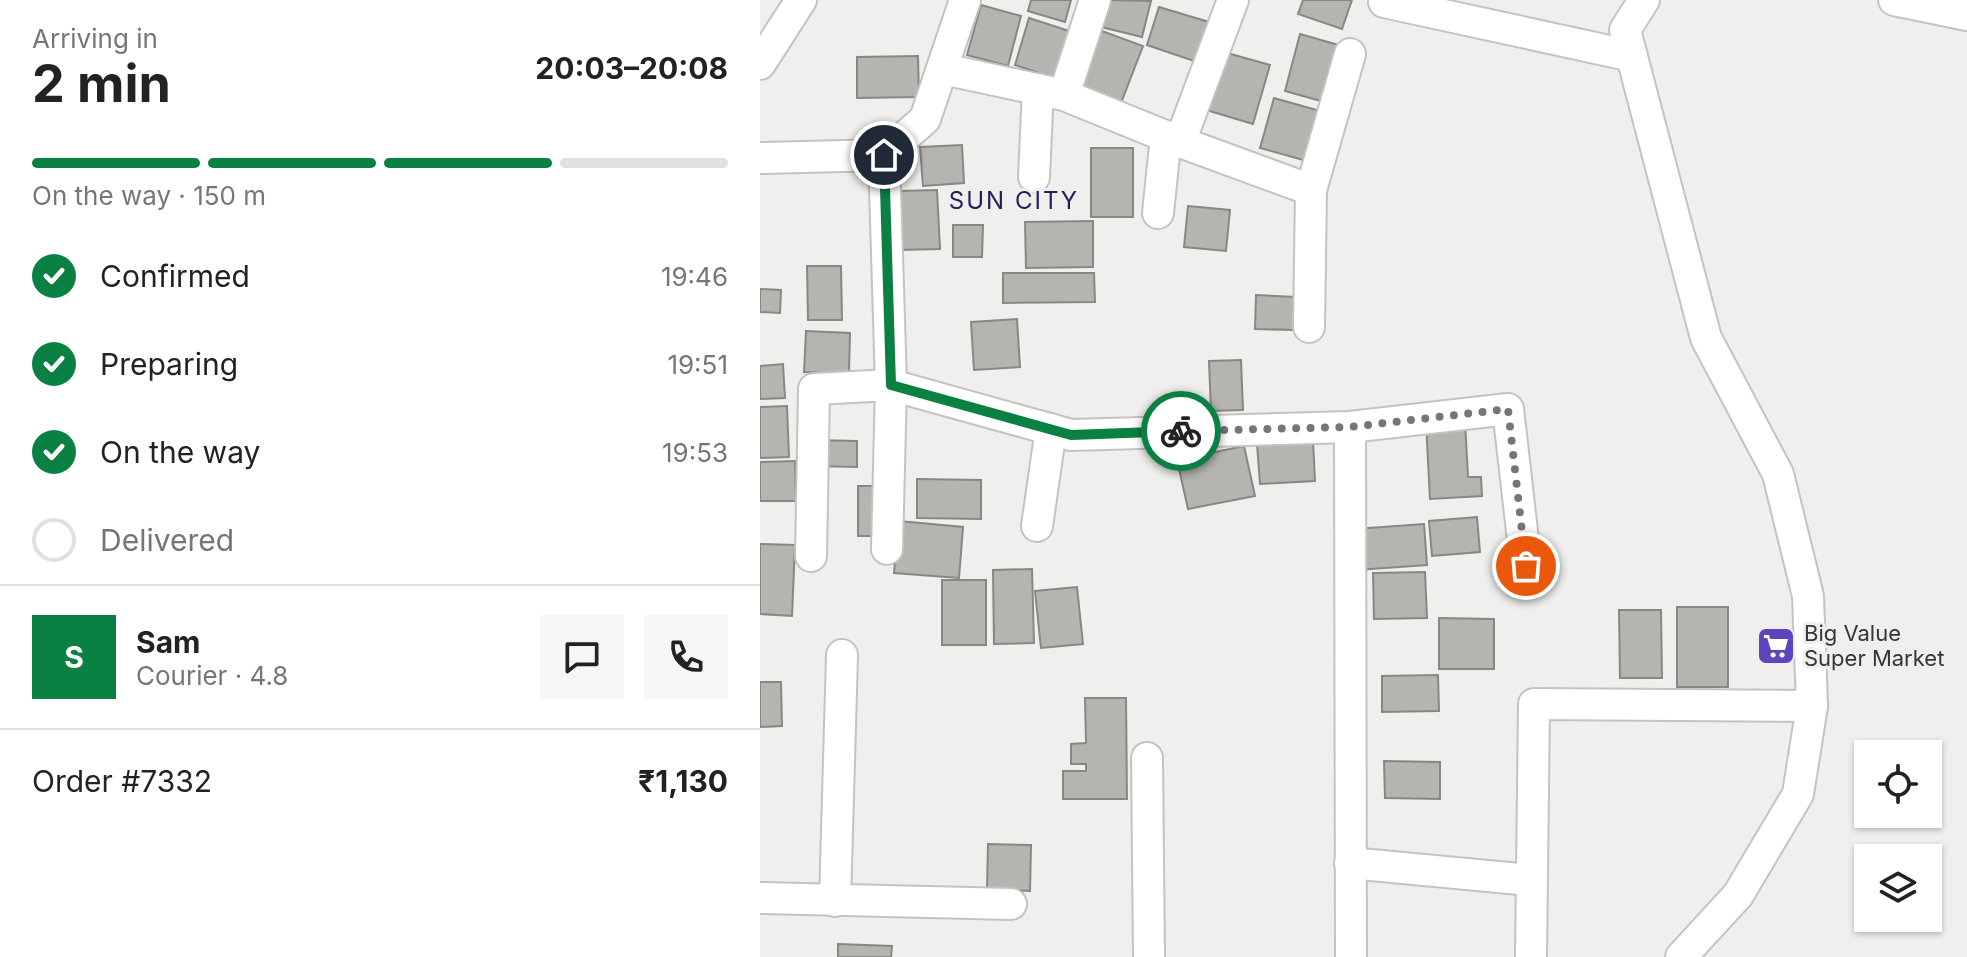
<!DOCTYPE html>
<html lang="en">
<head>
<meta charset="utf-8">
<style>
	:root { --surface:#fff; --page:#f6f6f6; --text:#222; --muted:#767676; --line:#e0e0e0; --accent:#0b8043 }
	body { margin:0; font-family:Inter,sans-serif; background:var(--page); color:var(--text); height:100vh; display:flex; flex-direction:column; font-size:30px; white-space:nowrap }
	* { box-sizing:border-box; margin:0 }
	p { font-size:26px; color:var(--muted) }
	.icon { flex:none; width:44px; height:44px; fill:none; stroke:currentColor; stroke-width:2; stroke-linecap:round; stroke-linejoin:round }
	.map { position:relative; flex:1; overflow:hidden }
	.sheet { display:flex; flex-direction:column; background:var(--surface); width:760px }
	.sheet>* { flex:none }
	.fabs { position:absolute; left:1094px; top:740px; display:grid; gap:16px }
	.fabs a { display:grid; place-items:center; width:88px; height:88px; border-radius:0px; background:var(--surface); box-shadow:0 2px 6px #0004; font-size:40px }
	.pin { position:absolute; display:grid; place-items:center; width:68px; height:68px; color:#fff; margin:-34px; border:4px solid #fff; border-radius:50%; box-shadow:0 2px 8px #0007 }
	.courier { position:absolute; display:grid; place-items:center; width:80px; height:80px; margin:-40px; border:6px solid #0b8043; border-radius:50%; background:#fff; color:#222; box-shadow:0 2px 10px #0007 }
	.summary em { font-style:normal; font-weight:700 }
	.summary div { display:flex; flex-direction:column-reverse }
	.summary { display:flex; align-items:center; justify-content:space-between; height:136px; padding:0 32px }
	h1 { font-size:52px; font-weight:700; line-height:60px }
	.bar { display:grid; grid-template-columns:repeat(4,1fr); gap:12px 8px; align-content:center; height:96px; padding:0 32px }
	.bar i { height:10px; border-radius:6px; background:var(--line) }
	.bar .current { background:var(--accent) }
	.bar p { grid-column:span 4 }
	.line { display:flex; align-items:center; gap:20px; padding:0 32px; border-top:2px solid var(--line) }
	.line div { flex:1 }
	.round { display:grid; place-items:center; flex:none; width:84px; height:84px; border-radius:0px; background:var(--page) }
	ol { padding:0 32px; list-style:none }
	li { display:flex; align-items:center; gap:24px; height:88px }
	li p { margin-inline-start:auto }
	li .icon { padding:8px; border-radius:50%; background:var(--accent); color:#fff; stroke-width:4 }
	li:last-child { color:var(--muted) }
	li i { width:44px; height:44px; border:4px solid var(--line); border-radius:50% }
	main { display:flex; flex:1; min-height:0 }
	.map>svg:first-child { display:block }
</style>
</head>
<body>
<main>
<section class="sheet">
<div class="summary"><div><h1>2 min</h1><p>Arriving in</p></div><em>20:03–20:08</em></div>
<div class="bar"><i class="current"></i><i class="current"></i><i class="current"></i><i></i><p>On the way · 150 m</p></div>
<ol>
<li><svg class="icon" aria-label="check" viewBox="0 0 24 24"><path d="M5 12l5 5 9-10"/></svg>Confirmed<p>19:46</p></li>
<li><svg class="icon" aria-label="check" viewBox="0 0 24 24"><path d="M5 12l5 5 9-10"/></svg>Preparing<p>19:51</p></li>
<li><svg class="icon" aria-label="check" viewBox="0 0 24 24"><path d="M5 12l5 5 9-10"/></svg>On the way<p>19:53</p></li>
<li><i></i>Delivered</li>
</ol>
<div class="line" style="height:144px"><b class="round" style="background:var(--accent);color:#fff">S</b><div><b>Sam</b><p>Courier · 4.8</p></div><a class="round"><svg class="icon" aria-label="chat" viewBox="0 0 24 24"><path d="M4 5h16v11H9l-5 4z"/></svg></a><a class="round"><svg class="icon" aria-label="phone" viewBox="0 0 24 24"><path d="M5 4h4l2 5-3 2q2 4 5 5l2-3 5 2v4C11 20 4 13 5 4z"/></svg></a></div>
<div class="line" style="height:104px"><div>Order #7332</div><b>₹1,130</b></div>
</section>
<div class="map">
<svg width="1207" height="957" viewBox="0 0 1207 957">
	<rect width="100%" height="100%" fill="#f1efed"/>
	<!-- building -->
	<g fill="#b5b4b1" stroke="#898784" stroke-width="2">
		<path d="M271,0h40l-6,22 -37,-11z"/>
		<path d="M348,0l43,1 -9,36 -41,-10z"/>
		<path d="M543,0h49l-10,29 -44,-15z"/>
		<path d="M221,5l40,11 -13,50 -41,-11z"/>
		<path d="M399,7l50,15 -12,40 -50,-17z"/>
		<path d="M269,18l40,13 -15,47 -39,-13z"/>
		<path d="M339,30l44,16 -22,57 -43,-16z"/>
		<path d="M540,34l42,12 -14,57 -43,-12z"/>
		<path d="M460,51l50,14 -17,59 -50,-15z"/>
		<path d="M158,56l1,41 -62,1v-41z"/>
		<path d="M514,98l46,13 -13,50 -47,-13z"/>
		<path d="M202,145l2,38 -41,3 -3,-39z"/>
		<rect x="331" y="148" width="42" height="69"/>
		<path d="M177,190l3,59 -41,1 -3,-59z"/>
		<path d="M428,206l42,4 -4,41 -42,-4z"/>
		<path d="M333,221v46l-67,1 -1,-46z"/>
		<path d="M193,225h30l-1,32h-29z"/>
		<path d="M47,266h34l1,54h-34z"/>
		<path d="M243,273h91l1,29 -92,1z"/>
		<path d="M0,289l21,1 -1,23 -20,-1z"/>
		<path d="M496,295l40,2 -1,33 -40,-1z"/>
		<path d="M257,319l3,48 -46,3 -3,-48z"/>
		<path d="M46,331l44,2 -1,41 -45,-2z"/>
		<path d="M481,360l2,50 -32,1 -2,-50z"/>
		<path d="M23,364l2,34 -25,1v-33z"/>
		<path d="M27,406l2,51 -29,1v-51z"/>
		<path d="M705,421l3,56h13l1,19 -52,3 -4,-76z"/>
		<path d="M53,440l44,1v26l-44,-1z"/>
		<path d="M553,440l2,41 -55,3 -3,-40z"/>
		<path d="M484,446l11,50 -67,13 -11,-49z"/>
		<path d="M35,461l1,40h-36v-39z"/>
		<path d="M157,479l64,1v39l-64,-1z"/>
		<rect x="98" y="486" width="24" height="50"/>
		<path d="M717,517l3,35 -48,4 -3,-35z"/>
		<path d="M139,521l64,6 -4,51 -65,-5z"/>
		<path d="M664,524l3,41 -70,5 -2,-41z"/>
		<path d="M0,544l35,1 -3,71 -32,-2z"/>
		<path d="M272,569l2,74 -40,1 -1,-74z"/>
		<path d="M665,572l2,46 -53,1 -1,-46z"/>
		<rect x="182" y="580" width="44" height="65"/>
		<path d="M317,587l6,57 -42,4 -6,-57z"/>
		<rect x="917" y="607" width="51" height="80"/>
		<path d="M859,610h42l1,68h-42z"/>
		<path d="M679,618l55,1v50h-55z"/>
		<path d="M678,675l1,36 -57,1v-36z"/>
		<path d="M0,682h21l1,44 -22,1z"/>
		<path d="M325,698h41l1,101h-64v-28h23v-7h-15v-20l15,-1z"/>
		<path d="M624,761l56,1v37l-55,-1z"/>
		<path d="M228,844l43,1 -1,46 -43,-2z"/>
		<path d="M78,944l54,2 -1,11h-53z"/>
	</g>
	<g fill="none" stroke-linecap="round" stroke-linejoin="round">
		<!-- minor casing -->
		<g stroke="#c5c3c1" stroke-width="34">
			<g id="minor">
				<path d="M884,0l-19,30 81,308 72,136 30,122 4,110 -14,88 -60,101 -57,62"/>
				<path d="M1134,0l73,15"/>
				<path d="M624,2l248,54"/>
				<path d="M0,64l41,-64"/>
				<path d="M183,69l121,26 116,47 131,48"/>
				<path d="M304,95l31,-95"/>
				<path d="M420,142l53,-142"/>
				<path d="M0,158l124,-3"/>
				<path d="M274,177l4,-88"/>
				<path d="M398,213l8,-77"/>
				<path d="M549,327l2,-137 39,-136"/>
				<path d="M590,427l1,530"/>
				<path d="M277,526l14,-97"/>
				<path d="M127,549l4,-164 -7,-230 41,-36 40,-119"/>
				<path d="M51,556l3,-167 77,-4 180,50 279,-8 158,-18 18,157"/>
				<path d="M387,758l2,199"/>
				<path d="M590,863l180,17"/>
				<path d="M0,898l251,6"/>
				<path d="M75,901l7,-246"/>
				<path d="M771,957l3,-253 278,2"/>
			</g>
		</g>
		<!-- minor -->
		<use href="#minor" stroke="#fff" stroke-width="30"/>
	</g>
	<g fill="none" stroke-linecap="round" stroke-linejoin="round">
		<!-- done -->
		<path stroke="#777675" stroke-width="8" stroke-dasharray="0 14.4" d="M421,431l169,-4 158,-18 18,157"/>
		<!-- route -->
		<path stroke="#0b8043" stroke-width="10" d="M124,155l7,230 180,50 110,-4"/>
	</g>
	<!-- icons -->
	<defs>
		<g id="supermarket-square" transform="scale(2)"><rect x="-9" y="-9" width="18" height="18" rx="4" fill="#5d45be" stroke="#f1efed"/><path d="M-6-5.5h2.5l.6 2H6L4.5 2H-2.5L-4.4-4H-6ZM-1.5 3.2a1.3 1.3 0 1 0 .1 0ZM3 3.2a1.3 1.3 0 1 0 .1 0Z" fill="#fff"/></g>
	</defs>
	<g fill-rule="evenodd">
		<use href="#supermarket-square" x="1016" y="646"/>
	</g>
	<g text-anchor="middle" stroke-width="6" stroke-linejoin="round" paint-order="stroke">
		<!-- poi labels -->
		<g font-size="22" fill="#353534" stroke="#f1efed" text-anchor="start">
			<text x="1044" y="641">Big Value<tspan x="1044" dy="25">Super Market</tspan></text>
		</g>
		<!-- neighbourhood labels -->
		<g font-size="24" letter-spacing="2" fill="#281d57" stroke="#f1efed">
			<text x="254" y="209">SUN CITY</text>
		</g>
	</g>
</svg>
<div class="fabs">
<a><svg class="icon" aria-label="locate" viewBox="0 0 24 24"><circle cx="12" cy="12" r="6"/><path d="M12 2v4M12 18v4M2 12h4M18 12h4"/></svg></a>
<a><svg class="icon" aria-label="layers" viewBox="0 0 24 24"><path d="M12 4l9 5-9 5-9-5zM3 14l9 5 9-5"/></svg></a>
</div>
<div class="pin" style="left:766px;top:566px;background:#ea580c"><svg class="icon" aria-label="bag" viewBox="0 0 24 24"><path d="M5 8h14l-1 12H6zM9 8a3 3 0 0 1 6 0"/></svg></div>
<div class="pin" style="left:124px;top:155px;background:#1f2937"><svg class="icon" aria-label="home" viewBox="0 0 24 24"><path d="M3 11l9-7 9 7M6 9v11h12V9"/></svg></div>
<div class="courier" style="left:421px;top:431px"><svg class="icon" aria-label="bike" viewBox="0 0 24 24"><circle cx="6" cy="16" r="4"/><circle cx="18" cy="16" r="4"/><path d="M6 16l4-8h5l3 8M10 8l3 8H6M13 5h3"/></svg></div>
</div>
</main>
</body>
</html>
